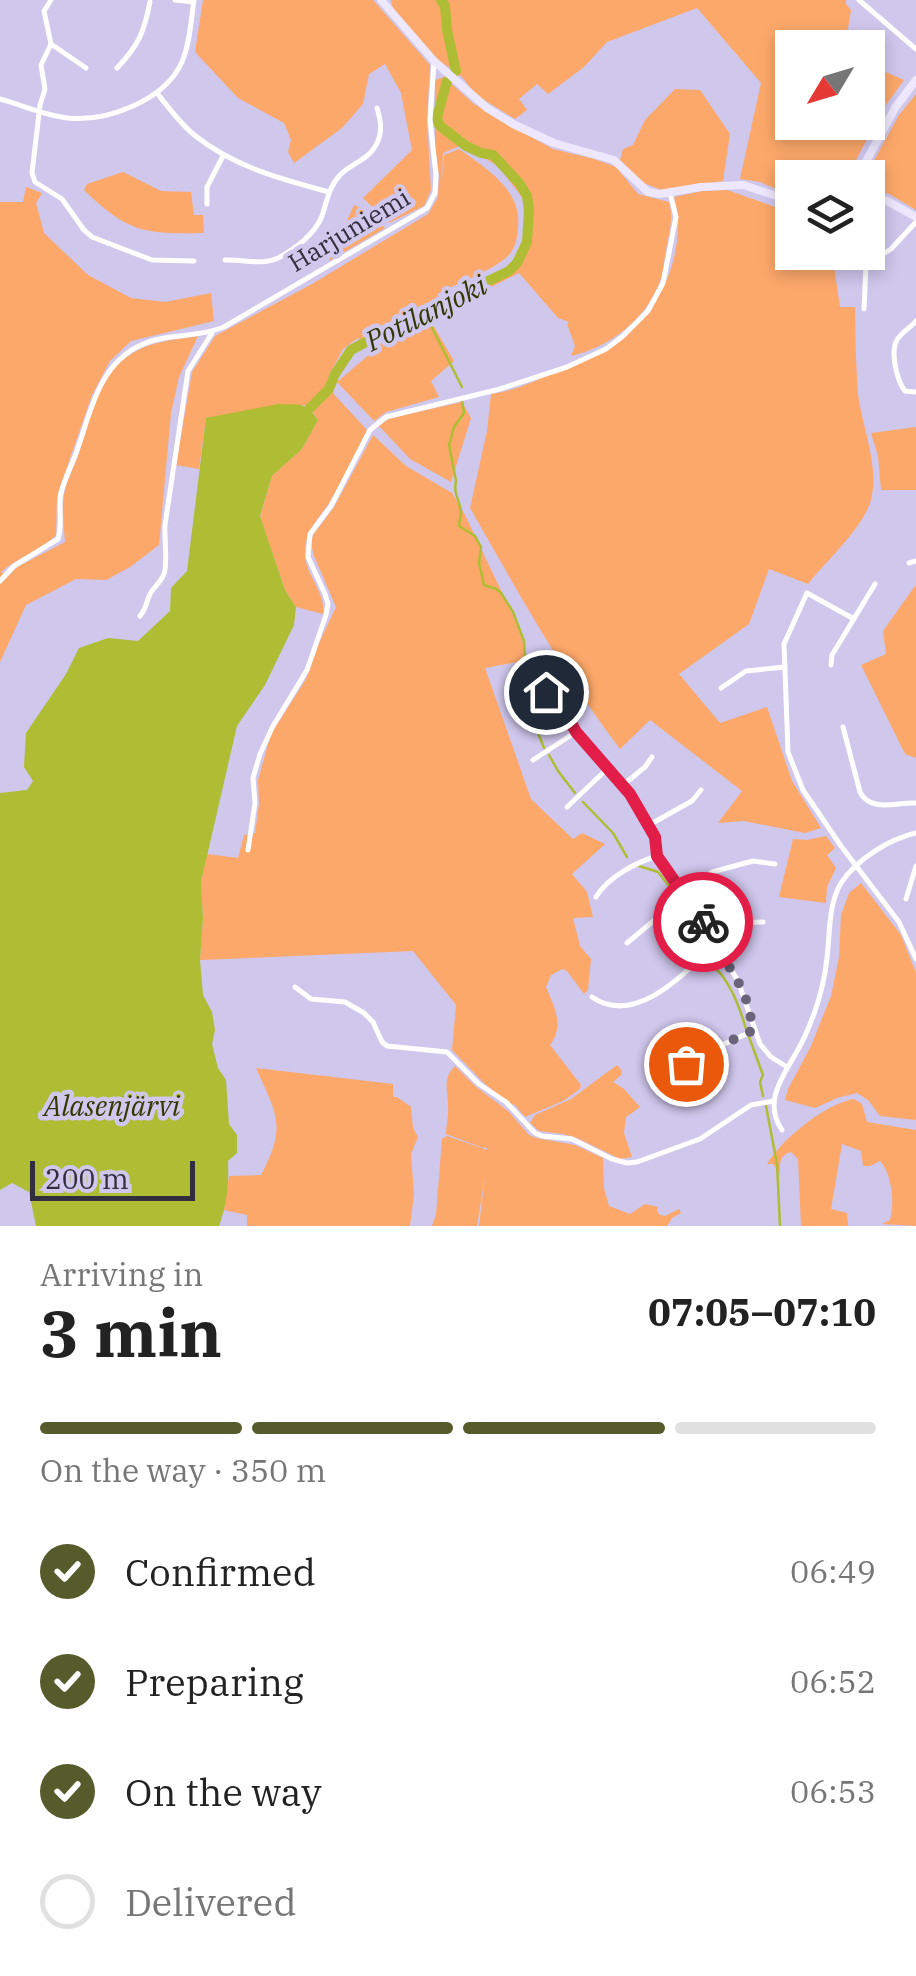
<!DOCTYPE html>
<html lang="en">
<head>
<meta charset="utf-8">
<style>
	:root { --surface:#fff; --page:#f6f6f6; --text:#222; --muted:#767676; --line:#e0e0e0; --accent:#555b2a }
	body { margin:0; font-family:"IBM Plex Serif",serif; background:var(--page); color:var(--text); height:100vh; display:flex; flex-direction:column; font-size:38px; white-space:nowrap }
	* { box-sizing:border-box; margin:0 }
	p { font-size:32px; color:var(--muted) }
	.icon { flex:none; width:55px; height:55px; fill:none; stroke:currentColor; stroke-width:2; stroke-linecap:round; stroke-linejoin:round }
	.map { position:relative; height:1226px; overflow:hidden }
	.side { display:flex; flex-direction:column; background:var(--surface); flex:1 }
	.side>* { flex:none }
	.needle { width:65px; rotate:232deg }
	.tools { position:absolute; left:775px; top:30px; display:grid; gap:20px }
	.tools a { display:grid; place-items:center; width:110px; height:110px; border-radius:0px; background:var(--surface); box-shadow:0 5px 15px #0003; font-size:50px }
	.scale { position:absolute; left:30px; bottom:25px; width:165px; box-sizing:border-box; padding-left:10px; border:5px solid #322e3d; border-top:0; font-size:28px; line-height:35px; white-space:nowrap; color:#322e3d; -webkit-text-stroke:8px #cfc7ec; paint-order:stroke }
	.pin { position:absolute; display:grid; place-items:center; width:85px; height:85px; color:#fff; margin:-42px; border:5px solid #fff; border-radius:50%; box-shadow:0 2px 10px #0007 }
	.courier { position:absolute; display:grid; place-items:center; width:100px; height:100px; margin:-50px; border:8px solid #e11d48; border-radius:50%; background:#fff; color:#222; box-shadow:0 2px 12px #0007 }
	.overview em { font-style:normal; font-weight:800 }
	.overview div { display:flex; flex-direction:column-reverse }
	.overview { display:flex; align-items:center; justify-content:space-between; height:170px; padding:0 40px }
	h1 { font-size:65px; font-weight:800; line-height:75px }
	.bar { display:grid; grid-template-columns:repeat(4,1fr); gap:15px 10px; align-content:center; height:120px; padding:0 40px }
	.bar i { height:12px; border-radius:8px; background:var(--line) }
	.bar .active { background:var(--accent) }
	.bar p { grid-column:span 4 }
	ol { padding:0 40px; list-style:none }
	li { display:flex; align-items:center; gap:30px; height:110px }
	li p { margin-inline-start:auto }
	li .icon { padding:10px; border-radius:50%; background:var(--accent); color:#fff; stroke-width:4 }
	li:last-child { color:var(--muted) }
	li i { width:55px; height:55px; border:5px solid var(--line); border-radius:50% }
	.map>svg:first-child { display:block }
</style>
</head>
<body>
<div class="map">
<svg width="916" height="1226" viewBox="0 0 916 1226">
	<rect width="100%" height="100%" fill="#cfc7ec"/>
	<!-- green -->
	<g fill="#fca86a">
		<path d="M203,0h170l57,65 -3,55 4,70 -7,16 -35,17 -26,-25 49,-48 -11,-57 -16,-29 -16,10 -6,30 -21,24 -48,35 -6,-11 3,-12 -7,-17 -46,-25 -43,-46z"/>
		<path d="M391,0h455v4l5,6 -6,37 -53,1v74h76v-63l6,8 30,13 -21,29 -36,68 -55,1v18l-32,-14 -20,-3 21,-96 -64,-75 -90,34 -23,25 -36,27 -11,-10 -18,15 8,11 -12,9 -39,-24 -14,-18 -29,-21 -40,-46z"/>
		<path d="M444,77l30,27 59,34 20,11 41,10 22,8 22,27 31,8c5,17 0,31 -3,48 -2,10 -2,22 -6,31 -13,38 -52,67 -89,75l4,-10 -8,-22 2,-2 -11,-4 -39,-45 -90,45 25,43 -23,20 8,16 -53,15 -12,9 -37,-39 34,-29 -1,-4 58,-30 -2,-5 83,-42 15,-23 5,-43 -31,-40 -36,-21 -19,8 -1,29 2,-27 15,-6c27,19 63,41 59,78 -1,12 -2,20 -10,29 -13,13 -53,29 -71,38l5,7 -79,42 -5,-5 -15,11 -14,26 -3,13 -17,20 -5,-3 -98,13 -7,51 -23,-4 16,-93 23,-36 97,-52 116,-70 10,-17 1,-22 -4,-27v-68z"/>
		<path d="M675,89l25,1 30,44 -7,47 -59,10 -23,-9 -21,-22 3,-11 10,-4 12,-25z"/>
		<path d="M916,94v116l-27,-16 -17,-5 -4,-5v-6l-3,-1 34,-62z"/>
		<path d="M123,172l38,19 30,1 3,23h9l1,18c-60,1 -76,0 -120,-43l3,-6z"/>
		<path d="M26,187l16,6 -6,10 8,30 44,42 43,23 34,4 46,-9 3,28 -83,20 -21,20 -18,34 -35,101 -1,39c-14,15 -38,22 -55,37l8,3 8,-8 48,-25c-1,-15 -4,-33 -1,-47 2,-14 9,-25 13,-37 14,-36 18,-82 54,-104 20,-13 43,-14 67,-18l-19,41 -8,36 -12,132 -29,22 -24,13 -30,-1 -50,26 -26,57v-460h23z"/>
		<path d="M727,190l51,18 14,-1v45l40,1 8,54h15c0,29 1,58 3,87 4,34 23,75 12,109 -10,28 -43,57 -62,81l-39,-15 -20,55 -70,50 41,49 47,-16 25,74 29,47 -16,5 -61,-12 -26,2 24,-32 -92,-71 -30,29c-58,-76 -103,-159 -150,-241l17,-77 4,-37c23,-3 45,-13 66,-23 57,-26 100,-48 117,-113 5,-22 6,-40 0,-61l28,-6z"/>
		<path d="M354,205l13,6 18,17 -56,33z"/>
		<path d="M331,391l36,39c-11,24 -23,47 -36,70 -12,19 -27,31 -26,55 1,21 21,37 18,59l-27,-7 -11,-17 -25,-73 12,-41 30,-27 16,-29 -7,-11z"/>
		<path d="M462,402l9,16 -20,64 -41,-23 -31,-33 11,-8z"/>
		<path d="M916,427v63h-35l-3,-34 -7,-23z"/>
		<path d="M373,435l33,31 46,27 13,22 54,113 9,35 -11,-1 -32,6 46,131 42,40 9,-6 23,11 -33,30 15,18 6,25 -20,1 7,28 11,13 -3,31 -4,4 -17,-23 -5,-2 -11,6 -5,12c8,20 19,38 4,58l31,40 -1,4 -17,12 -38,16 -11,-13 -3,1 -26,-21 -33,-34 4,-45 -43,-54 -213,9 3,-41 -2,-37 6,-28 31,4 6,-23 11,-2 4,-29 -1,-24 13,-46 35,-55 13,-36 17,-36 -22,-51 -3,-12 2,-9 21,-28z"/>
		<path d="M915,586l1,1v171l-11,-4 -44,-89 25,-11 -3,-23z"/>
		<path d="M826,836l9,12 -8,7 9,13 -9,19 -1,16 -47,-6 14,-58 14,1z"/>
		<path d="M861,883l40,52 15,38v147l-36,-4 -12,-16 -11,-7 -20,5 -22,10 -30,-8 3,-11 23,-43 20,-50 8,-39 2,-42 8,-22z"/>
		<path d="M617,1065l5,6 -1,4 -8,7 11,7 16,18 -14,10 -2,16 8,24 -12,2 -43,-21 -14,-4 -24,-3 -9,-8 5,-8 36,-16z"/>
		<path d="M455,1066l20,20 33,25 21,24 7,3 39,7 28,13 1,30 5,18 21,8 15,-10 13,3 -1,4 3,4 5,1 14,-7 2,4 -9,5 -5,8h-188l6,-50 -8,50h-45l4,-11 6,-76 5,-3 40,14 -1,-3 -3,1 -37,-14c0,-9 3,-18 2,-27 0,-16 -6,-28 7,-41z"/>
		<path d="M256,1068l137,16v13h4l14,10 2,21 5,9 -7,17 3,40 -4,32h-163v-11l-23,-5 5,-34 32,-1c26,-49 16,-60 -5,-107z"/>
		<path d="M854,1099l8,5 5,18 49,8v96l-34,-2 8,-4c5,-17 2,-46 -10,-59l-10,5h-7l-2,-15 -19,-7 -11,65 16,4 1,13h-47l-3,-67 -7,-7c-12,3 -11,11 -11,22l-7,-10h-6c14,-24 59,-61 87,-65z"/>
	</g>
	<!-- water -->
	<path fill="#aebd33" d="M278,404c21,1 28,-3 40,16l-16,29 -30,27 -12,40 25,74 11,17 -2,18 -29,60 -28,41 -36,156 2,37 -3,41 3,35 9,17 3,18 -3,14 6,24 8,12 3,44 8,11v18l-9,8c1,23 -1,43 -9,65h-183l-7,-34 -17,-9 -12,7v-397l27,-3 6,-9 -9,-14 2,-34 40,-59 13,-26 29,-10 30,3 32,-30 1,-23 16,-17 19,-153z"/>
	<g fill="none" stroke-linecap="round" stroke-linejoin="round">
		<!-- stream -->
		<g stroke="#aebd33" stroke-width="2.5">
			<path d="M425,314l37,73"/>
			<path d="M462,401l2,12 -10,14 -5,18 7,36c-3,14 4,18 5,32 0,4 -2,8 -2,13l16,10 6,11 -2,16 5,22 12,4 5,4 12,19 11,29 1,15 -4,21 3,16"/>
			<path d="M526,702l18,46"/>
			<path d="M549,755l9,16 17,22"/>
			<path d="M583,802l30,31 14,24"/>
			<path d="M639,866l19,6 18,23"/>
			<path d="M681,903l23,45"/>
			<path d="M709,956l3,9c17,14 28,43 34,64"/>
			<path d="M749,1037l14,38 -3,7 3,14"/>
			<path d="M766,1106l11,58 3,62"/>
		</g>
		<!-- river -->
		<g stroke="#aebd33" stroke-width="10">
			<path d="M441,0l4,6 2,24 9,41"/>
			<path d="M310,408l19,-19 6,-15 16,-24 30,-16 28,-9 48,-29 52,-25 8,-8 10,-21 2,-32 -2,-14 -7,-12 -27,-29 -12,-2 -15,-7 -27,-21 -2,-8 10,-36"/>
		</g>
		<!-- street -->
		<g stroke="#fff" stroke-width="5">
			<path d="M175,0l18,2"/>
			<path d="M859,0l57,49"/>
			<path d="M51,44l-10,21 4,24 -5,16 -8,68 3,9 27,17 22,31 8,7 60,23 42,1"/>
			<path d="M51,44l-7,-33 7,-11"/>
			<path d="M51,44l35,24"/>
			<path d="M117,68c22,-23 27,-36 33,-66"/>
			<path d="M157,93c11,14 22,29 36,41 39,32 87,45 136,58"/>
			<path d="M0,99c22,6 46,17 68,19 40,4 97,-18 114,-56 8,-19 9,-42 12,-62"/>
			<path d="M207,204v-17l16,-31"/>
			<path d="M225,260c18,-1 36,6 53,-2 17,-9 37,-24 44,-42 5,-15 7,-30 19,-42 10,-10 28,-15 35,-29 7,-13 5,-24 1,-37"/>
			<path d="M864,309l2,-44 25,-16 25,-27"/>
			<path d="M916,321c-5,6 -15,12 -19,19 -7,12 0,41 8,51l11,1"/>
			<path d="M909,563l7,-2"/>
			<path d="M0,581l14,-15 44,-27c5,-16 0,-30 3,-46 3,-13 9,-24 14,-37 15,-40 22,-91 66,-111 26,-12 57,-7 83,-18l203,-119 8,-15 1,-18 -6,-55 4,-59"/>
			<path d="M140,616c6,-7 6,-13 10,-22 4,-7 11,-12 14,-20 4,-9 0,-37 1,-49l23,-154 24,-38"/>
			<path d="M854,619l-47,-26 -23,51 4,108 15,38 38,56 58,76 17,37"/>
			<path d="M831,665l1,-10 43,-71"/>
			<path d="M721,688l25,-17 39,-4"/>
			<path d="M512,701l46,-12 6,21 12,22 47,53 26,40 7,18 1,13 37,51 44,74 22,63 11,13 16,10"/>
			<path d="M843,727l17,65c11,21 36,10 56,11"/>
			<path d="M533,760l43,-28"/>
			<path d="M623,785l22,-18 7,-10"/>
			<path d="M567,807l41,-39"/>
			<path d="M649,825l43,-24 9,-11"/>
			<path d="M248,850l7,-47 -2,-25 7,-24 13,-28 34,-56 19,-55 2,-11 -3,-10 -17,-37 2,-23 21,-28 39,-76 16,-13 114,-28 67,-22 39,-18 17,-13 25,-25 15,-28 13,-66 -6,-24"/>
			<path d="M596,897c12,-20 39,-34 61,-41"/>
			<path d="M906,899l10,-33"/>
			<path d="M627,943l85,-71 41,-11 22,3"/>
			<path d="M295,987l16,12 34,3 19,11 9,9 9,20 5,4 60,6 32,32 27,18 29,31 7,3 30,3 40,20 15,4 10,-1 63,-23 51,-34 23,-4"/>
			<path d="M592,997c43,30 92,-23 122,-52 8,-7 15,-15 25,-20 8,-3 16,-3 24,-3"/>
			<path d="M687,1064l4,-5 64,-29"/>
			<path d="M782,1130c-19,-28 0,-52 14,-77 8,-13 14,-28 19,-42 6,-17 10,-35 12,-53 3,-24 1,-53 14,-75 15,-23 48,-44 75,-50"/>
		</g>
		<!-- secondary -->
		<g stroke="#ede8fd" stroke-width="8">
			<path d="M381,0l53,61 53,47 26,16 41,19 60,17 34,32 11,2 42,-7 42,-2 49,16"/>
			<path d="M857,178l38,-70 21,-28"/>
			<path d="M868,195l19,6 29,16"/>
		</g>
	</g>
	<g fill="none" stroke-linecap="round" stroke-linejoin="round">
		<!-- done -->
		<path stroke="#69647a" stroke-width="10" stroke-dasharray="0 18" d="M686,1064l5,-5 63,-29 -10,-38 -41,-70"/>
		<!-- route -->
		<path stroke="#e11d48" stroke-width="12" d="M546,692l12,-3 6,21 12,22 54,62 25,43 2,19 46,66"/>
	</g>
	<g text-anchor="middle" stroke-width="9" stroke-linejoin="round" paint-order="stroke">
		<!-- street labels -->
		<g font-size="25" fill="#322e3d" stroke="#cfc7ec">
			<text transform="translate(349 230) rotate(-31)" y="9">Harjuniemi</text>
		</g>
		<!-- water labels -->
		<g font-size="28" font-style="italic" fill="#323800" stroke="#cfc7ec">
			<text transform="translate(426 313) rotate(-27)" y="10">Potilanjoki</text>
			<text x="112" y="1116">Alasenjärvi</text>
		</g>
	</g>
</svg>
<div class="tools">
<a><svg class="needle" viewBox="-14 -14 28 28"><path d="M0-13l5 13h-10z" fill="#e53935"/><path d="M0 13l5-13h-10z" fill="#767676"/></svg></a>
<a><svg class="icon" aria-label="layers" viewBox="0 0 24 24"><path d="M12 4l9 5-9 5-9-5zM3 14l9 5 9-5"/></svg></a>
</div>
<div class="scale">200 m</div>
<div class="pin" style="left:686px;top:1064px;background:#ea580c"><svg class="icon" aria-label="bag" viewBox="0 0 24 24"><path d="M5 8h14l-1 12H6zM9 8a3 3 0 0 1 6 0"/></svg></div>
<div class="pin" style="left:546px;top:692px;background:#1f2937"><svg class="icon" aria-label="home" viewBox="0 0 24 24"><path d="M3 11l9-7 9 7M6 9v11h12V9"/></svg></div>
<div class="courier" style="left:703px;top:922px"><svg class="icon" aria-label="bike" viewBox="0 0 24 24"><circle cx="6" cy="16" r="4"/><circle cx="18" cy="16" r="4"/><path d="M6 16l4-8h5l3 8M10 8l3 8H6M13 5h3"/></svg></div>
</div>
<section class="side">
<div class="overview"><div><h1>3 min</h1><p>Arriving in</p></div><em>07:05–07:10</em></div>
<div class="bar"><i class="active"></i><i class="active"></i><i class="active"></i><i></i><p>On the way · 350 m</p></div>
<ol>
<li><svg class="icon" aria-label="check" viewBox="0 0 24 24"><path d="M5 12l5 5 9-10"/></svg>Confirmed<p>06:49</p></li>
<li><svg class="icon" aria-label="check" viewBox="0 0 24 24"><path d="M5 12l5 5 9-10"/></svg>Preparing<p>06:52</p></li>
<li><svg class="icon" aria-label="check" viewBox="0 0 24 24"><path d="M5 12l5 5 9-10"/></svg>On the way<p>06:53</p></li>
<li><i></i>Delivered</li>
</ol>
</section>
</body>
</html>
